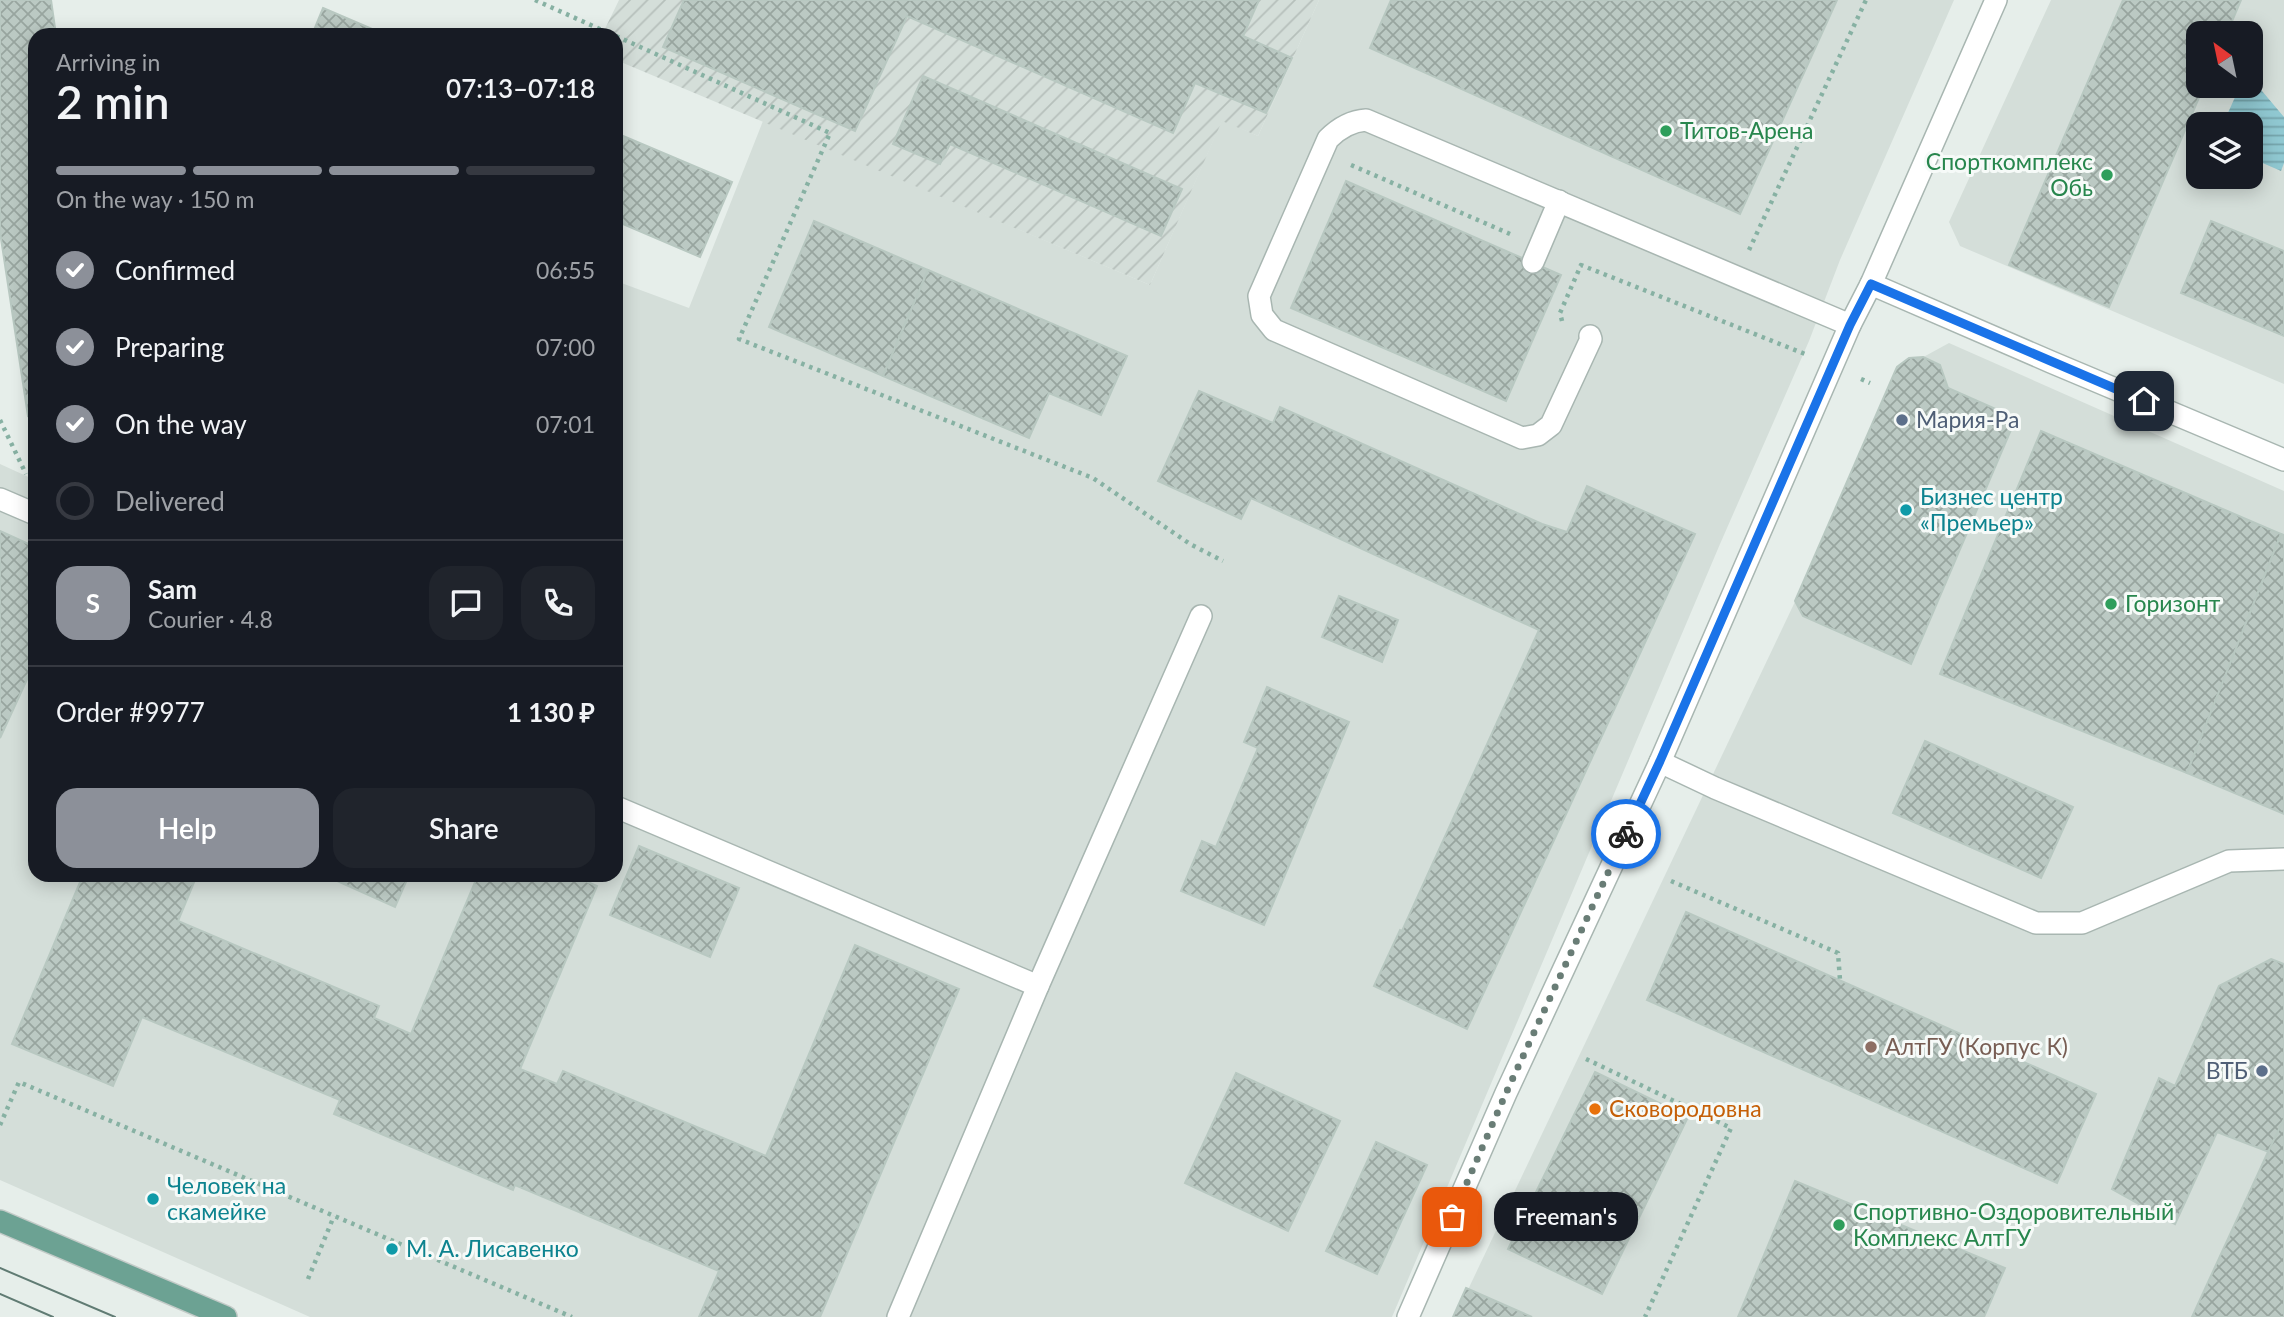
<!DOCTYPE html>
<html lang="en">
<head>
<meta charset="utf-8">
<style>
	:root { --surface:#171b24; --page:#20242c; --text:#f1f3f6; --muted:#9ea1a6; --line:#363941; --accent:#8c9099 }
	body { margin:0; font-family:Lato,sans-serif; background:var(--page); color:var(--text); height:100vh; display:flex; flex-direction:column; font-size:26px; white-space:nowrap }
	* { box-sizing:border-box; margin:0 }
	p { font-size:23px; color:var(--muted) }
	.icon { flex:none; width:38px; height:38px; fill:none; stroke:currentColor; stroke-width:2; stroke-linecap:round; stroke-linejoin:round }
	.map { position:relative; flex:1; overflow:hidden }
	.panel { position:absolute; left:28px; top:28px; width:595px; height:854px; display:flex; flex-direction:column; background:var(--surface); border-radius:21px; box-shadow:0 4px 18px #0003 }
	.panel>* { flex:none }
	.needle { width:46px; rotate:327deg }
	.tools { position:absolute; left:2186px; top:21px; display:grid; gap:14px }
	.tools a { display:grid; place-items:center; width:77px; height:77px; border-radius:14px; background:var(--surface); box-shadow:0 4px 18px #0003; font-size:35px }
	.pin { position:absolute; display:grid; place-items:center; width:60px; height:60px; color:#fff; margin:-30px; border-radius:14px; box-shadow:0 4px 10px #0006 }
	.courier { position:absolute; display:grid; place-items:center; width:70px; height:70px; margin:-35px; border:5px solid #1a73e8; border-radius:50%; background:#fff; color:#222; box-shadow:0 2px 9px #0007 }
	.bubble { position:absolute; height:49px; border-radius:21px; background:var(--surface); box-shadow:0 4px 18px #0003; font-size:23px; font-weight:600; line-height:49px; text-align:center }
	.headline em { font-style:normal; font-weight:600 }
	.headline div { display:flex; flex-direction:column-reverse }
	.headline { display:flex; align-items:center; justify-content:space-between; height:119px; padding:0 28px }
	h1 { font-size:46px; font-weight:600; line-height:52px }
	.bar { display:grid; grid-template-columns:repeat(4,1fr); gap:10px 7px; align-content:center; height:84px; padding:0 28px }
	.bar i { height:9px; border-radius:5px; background:var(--line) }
	.bar .active { background:var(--accent) }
	.bar p { grid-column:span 4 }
	.line { display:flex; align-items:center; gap:18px; padding:0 28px; border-top:2px solid var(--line) }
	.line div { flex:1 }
	.round { display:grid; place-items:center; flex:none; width:74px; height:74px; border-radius:21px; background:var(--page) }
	ol { padding:0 28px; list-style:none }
	li { display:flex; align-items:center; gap:21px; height:77px }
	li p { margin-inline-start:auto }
	li .icon { padding:7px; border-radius:50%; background:var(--accent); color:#fff; stroke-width:4 }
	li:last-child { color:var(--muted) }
	li i { width:38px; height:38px; border:4px solid var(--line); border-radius:50% }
	.button { display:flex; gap:14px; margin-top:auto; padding:14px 28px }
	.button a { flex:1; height:80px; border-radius:21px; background:var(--accent); color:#fff; font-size:28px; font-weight:600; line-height:80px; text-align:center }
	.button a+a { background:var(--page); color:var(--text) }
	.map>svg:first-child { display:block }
</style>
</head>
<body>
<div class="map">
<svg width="2284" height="1317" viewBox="0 0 2284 1317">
	<defs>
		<pattern id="industrial-furrows" width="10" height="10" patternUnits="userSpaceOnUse" patternTransform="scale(1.75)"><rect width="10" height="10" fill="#d4ded9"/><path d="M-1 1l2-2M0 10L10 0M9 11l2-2" fill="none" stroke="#b6c0bb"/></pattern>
		<pattern id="water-rules" width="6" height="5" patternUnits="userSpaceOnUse" patternTransform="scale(1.75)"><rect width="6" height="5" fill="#90c8d1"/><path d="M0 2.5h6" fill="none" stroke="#75a4ab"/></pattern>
		<pattern id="building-cross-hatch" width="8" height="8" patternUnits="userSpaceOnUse" patternTransform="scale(1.75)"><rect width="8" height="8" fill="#bbc9c3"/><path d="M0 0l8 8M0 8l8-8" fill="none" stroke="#98a59f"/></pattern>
	</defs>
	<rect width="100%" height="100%" fill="#e6eeea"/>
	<!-- built -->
	<g fill="#d4ded9" fill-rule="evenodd">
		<path d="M1319,0h635l-114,260 -31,81 -89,203 -328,773h-1082l-310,-137v-716l35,16v395h581v-594l73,27 74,-187 387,164 72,-165 36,16z"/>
		<path d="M2051,0h233v384l-324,-138 -11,-24zM2198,33h52v53h-52zM2198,124h52v53h-52z"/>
		<path d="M1949,343l335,148v826h-829l452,-951z"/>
	</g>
	<!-- industrial -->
	<path fill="url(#industrial-furrows)" d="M619,0h700l-61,136 -36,-15 -72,164 -534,-225v-25h-14z"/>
	<!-- water -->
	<path fill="url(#water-rules)" d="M2251,78l33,39v46l-3,8 -30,-13 -1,-34h-27l17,-38h10z"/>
	<!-- building -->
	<g fill="url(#building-cross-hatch)" stroke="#b8c8c1" stroke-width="2">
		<path d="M0,0h51l5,35h-21v380l-7,1 -28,-184z"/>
		<path d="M684,0h575l-16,36 49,22 -26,55 -71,-30 -22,50 -266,-117 -52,115 -192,-84z"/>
		<path d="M1391,0h446l-97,214 -370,-166z"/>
		<path d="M2123,0h118l-14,33h-29v53h6l-95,221 -100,-42z"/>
		<path d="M323,8l63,27h-74z"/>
		<path d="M923,76l259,113 -21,47 -211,-92 -10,20 -47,-20z"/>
		<path d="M616,133l116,49 -32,75 -84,-36z"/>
		<path d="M1346,181l215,94 -55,126 -215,-93z"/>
		<path d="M814,221l114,49 -45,106 -114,-49z"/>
		<path d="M2211,221l73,30v85l-103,-43z"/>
		<path d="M928,270l199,86 -26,59 -52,-22 -20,45 -146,-62z"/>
		<path d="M1923,357l17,8 8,23 68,30 -105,246 -108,-48 -8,-15 102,-234 12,-9z"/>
		<path d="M1199,391l74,32 7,-16 262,117 25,8 20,-46 108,48 -228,495 -93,-43 26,-56 2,1 137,-301 -288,-132 -10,21 -83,-38z"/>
		<path d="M2041,431l240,103 -94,239 -247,-99z"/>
		<path d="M0,531l35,16v115l-35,76z"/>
		<path d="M2281,534l3,1v279l-97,-41z"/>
		<path d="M1339,596l59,24 -16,42 -60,-25z"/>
		<path d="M1267,687l82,35 -85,203 -83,-34 21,-50 14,6 42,-99 -14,-6z"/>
		<path d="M1925,741l148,66 -32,71 -148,-65z"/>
		<path d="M639,846l100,42 -29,69 -100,-42z"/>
		<path d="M83,875h114l-19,46 201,85 -5,12 37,16 67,-159h94l25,11 -77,183 37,15 6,-13 203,85 89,-211 104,44 -139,328h-121l20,-46 -204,-86 -2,5 -179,-76 6,-14 -198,-83 -29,69 -101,-42z"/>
		<path d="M324,875h85l-14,32z"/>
		<path d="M1686,912l410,182 -39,89 -410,-183z"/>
		<path d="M2271,959l13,5v156l-15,32 -52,-20 -42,92 -63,-35 47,-111 16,8 44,-100z"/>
		<path d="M1595,1072l93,45 -86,177 -94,-45z"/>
		<path d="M1236,1073l104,48 -52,110 -103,-48z"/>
		<path d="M2284,1119v198h-92l76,-165z"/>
		<path d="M1376,1142l51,23 -50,109 -51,-23z"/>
		<path d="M1795,1181l210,87 -21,49h-246z"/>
		<path d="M1466,1288l66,29h-79z"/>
	</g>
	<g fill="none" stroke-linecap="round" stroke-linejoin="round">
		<!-- lane casing -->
		<g stroke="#a8b6b1" stroke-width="24">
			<g id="lane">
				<path d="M1533,262l26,-61"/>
				<path d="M1590,336l1,3 -40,86 -13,10 -16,3 -248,-108 -12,-15 -3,-19 69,-157c11,-11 23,-18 38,-19l484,205"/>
				<path d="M0,499l35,15"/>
				<path d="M1660,762l55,26 321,135h46l147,-62 55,-2"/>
				<path d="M616,807l422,179"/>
				<path d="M898,1317l140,-331 163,-370"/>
			</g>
		</g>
		<!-- street casing -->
		<g stroke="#a8b6b1" stroke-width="24">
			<g id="street">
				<path d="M1871,284l180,78 233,98"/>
				<path d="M1408,1317l98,-224 154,-331 190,-437 21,-41 125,-284"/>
			</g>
		</g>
		<!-- primary casing -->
		<g stroke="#c2cac7" stroke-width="24">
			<path id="primary" d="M0,1221l226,96"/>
		</g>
		<!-- path -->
		<g stroke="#87b1a3" stroke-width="4.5" stroke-dasharray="3.5 5" stroke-linecap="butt">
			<path d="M535,0l78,35"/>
			<path d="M616,36l214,97 -91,206 354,139 97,66 33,17"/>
			<path d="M1351,165l159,69"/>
			<path d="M1749,250l117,-250"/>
			<path d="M1562,321l-2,-8 21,-48 224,89"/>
			<path d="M1861,379l9,4"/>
			<path d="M0,420l26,54"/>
			<path d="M1671,881l167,72 2,27"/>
			<path d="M1586,1059l145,69 -86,189"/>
			<path d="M0,1125l19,-43 553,235"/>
			<path d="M308,1279l26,-63"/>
		</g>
		<!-- lane -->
		<use href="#lane" stroke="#fff" stroke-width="21"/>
		<!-- street -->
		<use href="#street" stroke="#fff" stroke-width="21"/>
		<!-- primary -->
		<use href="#primary" stroke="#6ca293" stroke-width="21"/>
		<!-- tram -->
		<g stroke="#607b73" stroke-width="2">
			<path d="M0,1268l115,49"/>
			<path d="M0,1294l53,23"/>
		</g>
	</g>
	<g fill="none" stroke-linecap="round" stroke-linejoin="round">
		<!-- done -->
		<path stroke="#697d76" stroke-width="7" stroke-dasharray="0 12.6" d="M1452,1217l54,-124 120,-259"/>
		<!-- route -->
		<path stroke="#1a73e8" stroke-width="9" d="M1626,834l34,-73 190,-436 21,-41 273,117"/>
	</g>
	<!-- markers -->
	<g fill="#2e9e5b" stroke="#f6faf8" stroke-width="2.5">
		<circle cx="1666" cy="131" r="7"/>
		<circle cx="2107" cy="175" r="7"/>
		<circle cx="2111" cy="604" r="7"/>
		<circle cx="1839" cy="1225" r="7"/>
	</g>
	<g fill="#5c6f8a" stroke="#f6faf8" stroke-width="2.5">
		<circle cx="1902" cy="420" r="7"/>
		<circle cx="2262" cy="1071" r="7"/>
	</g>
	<g fill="#0f9aa8" stroke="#f6faf8" stroke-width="2.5">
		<circle cx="1906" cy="510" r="7"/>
		<circle cx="153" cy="1199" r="7"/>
		<circle cx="392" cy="1249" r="7"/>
	</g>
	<circle fill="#8d6e63" stroke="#f6faf8" stroke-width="2.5" cx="1871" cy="1047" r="7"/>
	<circle fill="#e8710a" stroke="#f6faf8" stroke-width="2.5" cx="1595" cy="1109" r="7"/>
	<g text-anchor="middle" stroke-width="6" stroke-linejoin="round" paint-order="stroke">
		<!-- leisure labels -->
		<g font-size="23" fill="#27864d" stroke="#f6faf8" text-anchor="start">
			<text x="1680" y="139">Титов-Арена</text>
			<text x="2093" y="170" text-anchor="end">Спорткомплекс<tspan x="2093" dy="26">Обь</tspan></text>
			<text x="2125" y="612">Горизонт</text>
			<text x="1853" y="1220">Спортивно-Оздоровительный<tspan x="1853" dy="26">Комплекс АлтГУ</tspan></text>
		</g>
		<!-- service labels -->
		<g font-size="23" fill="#4e5e75" stroke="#f6faf8" text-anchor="start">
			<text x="1916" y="428">Мария-Ра</text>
			<text x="2248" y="1079" text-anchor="end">ВТБ</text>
		</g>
		<!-- culture labels -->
		<g font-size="23" fill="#0d838f" stroke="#f6faf8" text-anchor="start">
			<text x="1920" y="505">Бизнес центр<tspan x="1920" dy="26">«Премьер»</tspan></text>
			<text x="167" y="1194">Человек на<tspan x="167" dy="26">скамейке</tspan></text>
			<text x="406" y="1257">М. А. Лисавенко</text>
		</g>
		<!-- education labels -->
		<g font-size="23" fill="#785e54" stroke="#f6faf8" text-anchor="start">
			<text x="1885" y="1055">АлтГУ (Корпус К)</text>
		</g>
		<!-- food labels -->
		<g font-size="23" fill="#c56008" stroke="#f6faf8" text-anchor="start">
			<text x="1609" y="1117">Сковородовна</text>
		</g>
	</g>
</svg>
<div class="tools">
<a><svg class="needle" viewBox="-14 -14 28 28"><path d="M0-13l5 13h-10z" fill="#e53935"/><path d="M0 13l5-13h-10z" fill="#9ea1a6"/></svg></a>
<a><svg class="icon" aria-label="layers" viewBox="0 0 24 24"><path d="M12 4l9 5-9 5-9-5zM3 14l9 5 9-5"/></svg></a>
</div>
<div class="pin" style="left:1452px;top:1217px;background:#ea580c"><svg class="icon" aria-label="bag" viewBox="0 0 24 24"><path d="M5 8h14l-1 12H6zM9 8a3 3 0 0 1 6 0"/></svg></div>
<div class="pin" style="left:2144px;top:401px;background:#1f2937"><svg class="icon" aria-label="home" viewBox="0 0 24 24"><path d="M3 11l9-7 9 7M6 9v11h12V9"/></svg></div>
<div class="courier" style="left:1626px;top:834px"><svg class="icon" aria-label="bike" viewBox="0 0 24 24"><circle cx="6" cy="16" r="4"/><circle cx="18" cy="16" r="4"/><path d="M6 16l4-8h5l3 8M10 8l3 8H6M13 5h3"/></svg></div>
<div class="bubble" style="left:1494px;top:1192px;width:144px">Freeman's</div>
<section class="panel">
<div class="headline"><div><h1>2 min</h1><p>Arriving in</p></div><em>07:13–07:18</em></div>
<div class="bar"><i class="active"></i><i class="active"></i><i class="active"></i><i></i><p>On the way · 150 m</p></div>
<ol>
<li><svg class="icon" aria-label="check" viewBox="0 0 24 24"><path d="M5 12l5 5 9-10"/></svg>Confirmed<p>06:55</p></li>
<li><svg class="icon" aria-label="check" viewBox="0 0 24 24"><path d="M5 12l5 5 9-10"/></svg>Preparing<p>07:00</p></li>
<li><svg class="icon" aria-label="check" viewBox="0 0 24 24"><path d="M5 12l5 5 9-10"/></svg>On the way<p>07:01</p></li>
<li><i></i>Delivered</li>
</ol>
<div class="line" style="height:126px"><b class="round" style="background:var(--accent);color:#fff">S</b><div><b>Sam</b><p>Courier · 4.8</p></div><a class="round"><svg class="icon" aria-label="chat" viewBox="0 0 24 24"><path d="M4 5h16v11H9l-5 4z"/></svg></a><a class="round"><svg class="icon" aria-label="phone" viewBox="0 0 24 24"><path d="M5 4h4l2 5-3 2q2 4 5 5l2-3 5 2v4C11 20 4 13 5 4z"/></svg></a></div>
<div class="line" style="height:91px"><div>Order #9977</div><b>1 130 ₽</b></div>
<div class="button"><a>Help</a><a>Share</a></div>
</section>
</div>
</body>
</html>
